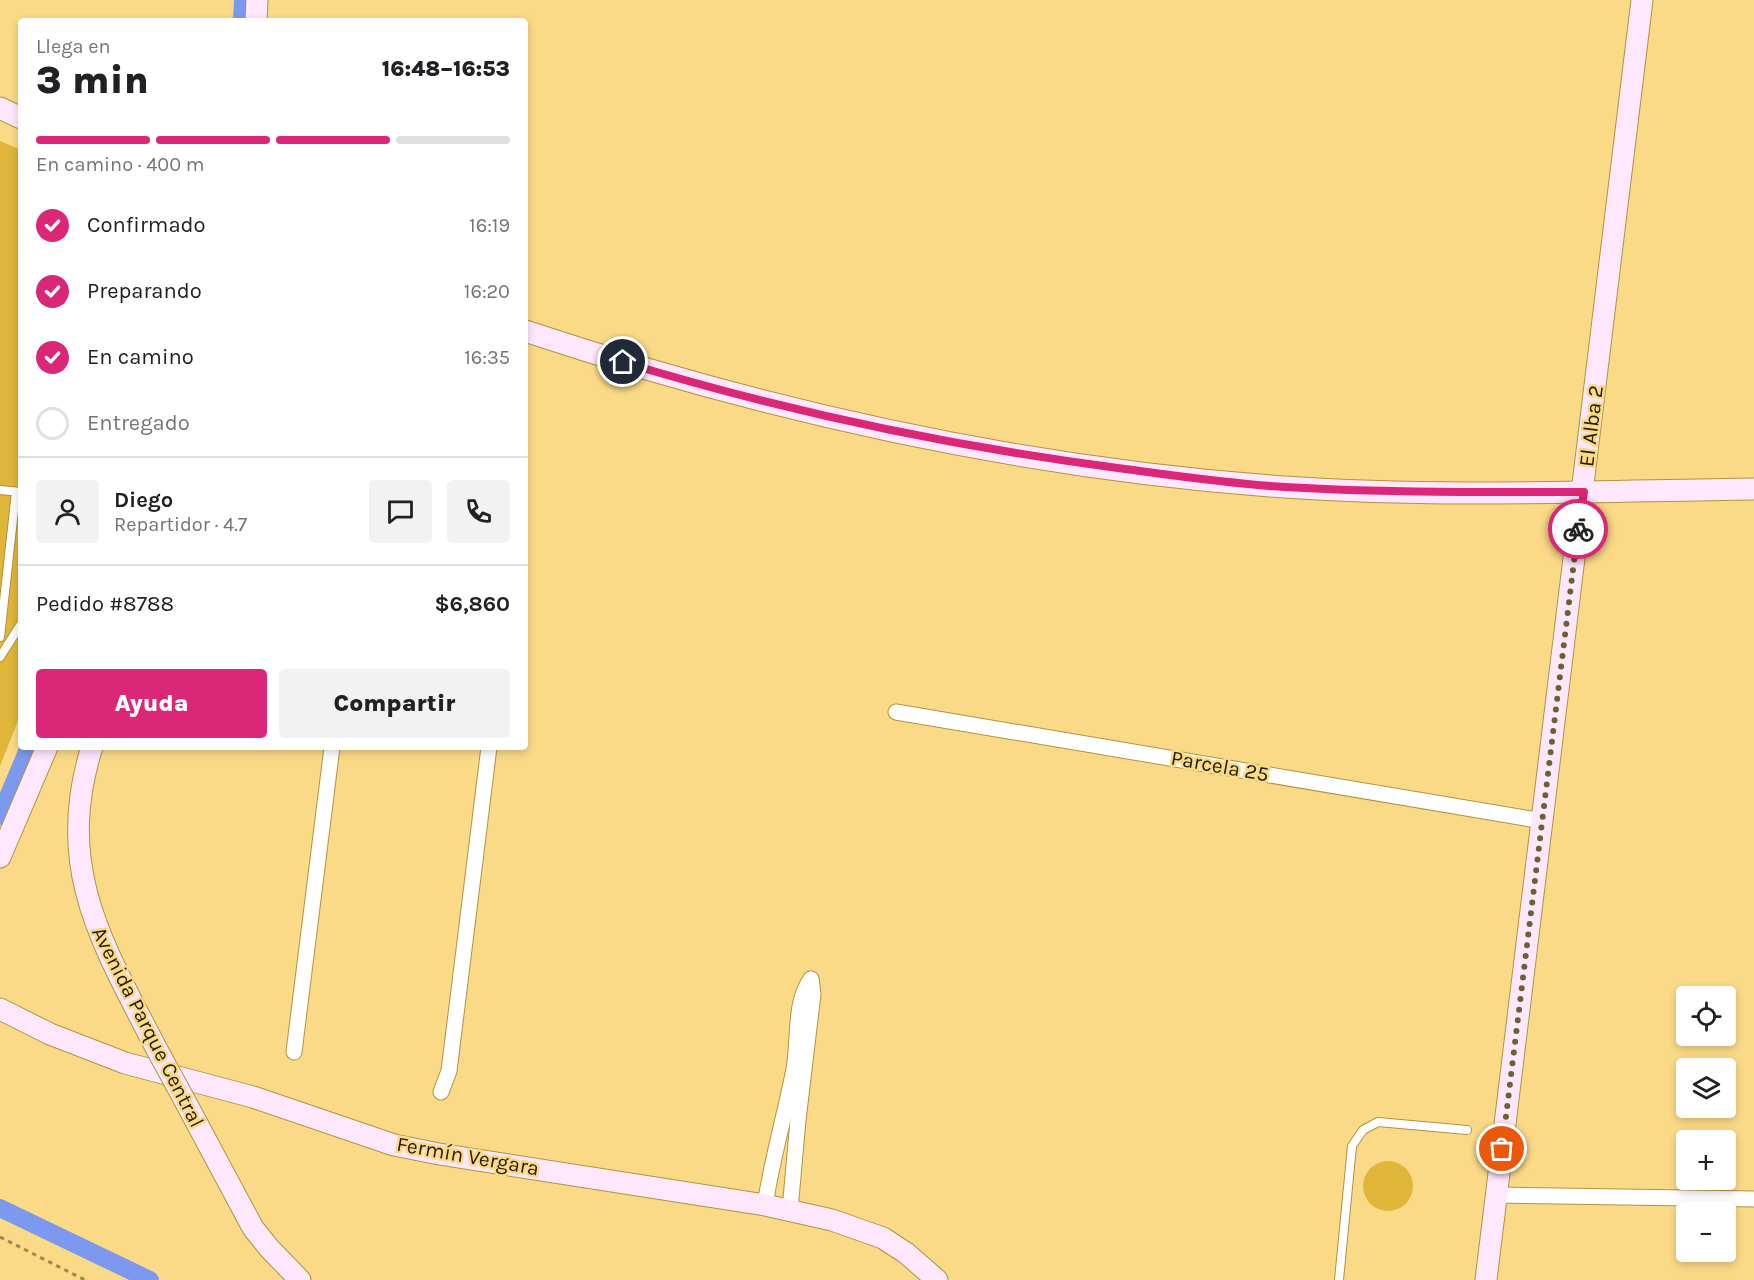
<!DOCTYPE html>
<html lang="es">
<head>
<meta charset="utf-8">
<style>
	:root { --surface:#fff; --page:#f2f2f2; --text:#202124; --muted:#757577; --line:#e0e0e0; --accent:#db2777 }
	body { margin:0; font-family:Karla,sans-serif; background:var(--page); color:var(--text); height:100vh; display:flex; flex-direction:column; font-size:22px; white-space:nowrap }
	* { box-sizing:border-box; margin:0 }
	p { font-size:20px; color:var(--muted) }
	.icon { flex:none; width:33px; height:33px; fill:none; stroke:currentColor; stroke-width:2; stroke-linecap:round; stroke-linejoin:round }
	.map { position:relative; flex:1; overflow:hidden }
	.panel { position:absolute; left:18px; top:18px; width:510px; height:732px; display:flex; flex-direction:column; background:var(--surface); border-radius:6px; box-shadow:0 3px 9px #0003 }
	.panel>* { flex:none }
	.controls { position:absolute; left:1676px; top:986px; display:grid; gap:12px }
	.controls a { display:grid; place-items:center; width:60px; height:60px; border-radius:6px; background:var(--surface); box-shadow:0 3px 9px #0003; font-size:30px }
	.pin { position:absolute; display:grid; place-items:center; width:51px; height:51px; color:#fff; margin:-26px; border:3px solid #fff; border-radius:50%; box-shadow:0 2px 6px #0007 }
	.courier { position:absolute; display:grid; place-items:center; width:60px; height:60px; margin:-30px; border:4px solid #db2777; border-radius:50%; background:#fff; color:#222; box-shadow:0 2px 8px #0007 }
	.summary em { font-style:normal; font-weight:800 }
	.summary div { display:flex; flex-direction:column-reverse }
	.summary { display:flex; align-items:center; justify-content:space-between; height:102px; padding:0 18px }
	h1 { font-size:39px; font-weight:800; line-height:45px }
	.bar { display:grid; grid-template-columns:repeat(4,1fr); gap:9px 6px; align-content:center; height:72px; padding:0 18px }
	.bar i { height:8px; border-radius:4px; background:var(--line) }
	.bar .on { background:var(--accent) }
	.bar p { grid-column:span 4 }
	.line { display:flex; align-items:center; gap:15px; padding:0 18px; border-top:2px solid var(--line) }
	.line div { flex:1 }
	.round { display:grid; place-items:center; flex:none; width:63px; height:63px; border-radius:6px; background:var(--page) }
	ol { padding:0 18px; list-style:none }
	li { display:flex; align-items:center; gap:18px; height:66px }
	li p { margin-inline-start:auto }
	li .icon { padding:6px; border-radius:50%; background:var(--accent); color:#fff; stroke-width:4 }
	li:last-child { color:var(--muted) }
	li i { width:33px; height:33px; border:3px solid var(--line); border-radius:50% }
	.primary-button { display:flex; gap:12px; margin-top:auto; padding:12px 18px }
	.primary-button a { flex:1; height:69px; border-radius:6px; background:var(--accent); color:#fff; font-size:24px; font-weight:800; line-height:69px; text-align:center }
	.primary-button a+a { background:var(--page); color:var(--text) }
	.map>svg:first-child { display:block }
</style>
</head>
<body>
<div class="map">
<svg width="1754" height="1280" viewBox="0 0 1754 1280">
	<rect width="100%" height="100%" fill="#fada87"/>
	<!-- green -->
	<g fill="#dfb53a">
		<path d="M0,141l21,9v563l-21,53z"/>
		<circle cx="1388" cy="1186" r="25"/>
	</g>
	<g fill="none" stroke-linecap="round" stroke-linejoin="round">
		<!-- canal -->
		<g stroke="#7d99ef" stroke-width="18">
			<path d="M242,21l1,-21"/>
			<path d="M0,816l29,-69"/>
			<path d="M0,1208l150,72"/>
		</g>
		<!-- lane casing -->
		<g stroke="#b1933f" stroke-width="10">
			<g id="lane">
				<path d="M0,490l21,2"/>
				<path d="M0,637l16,-145"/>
				<path d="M0,657l21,-33"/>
				<path d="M1339,1280l13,-134 11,-16 15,-8 89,8"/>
			</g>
		</g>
		<!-- street casing -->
		<g stroke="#b1933f" stroke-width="17">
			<g id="street">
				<path d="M896,712l647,109"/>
				<path d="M294,1052l38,-305"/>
				<path d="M441,1092l8,-21 40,-324"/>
				<path d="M1496,1195l258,4"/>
				<path d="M765,1205c7,-46 20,-90 29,-136 5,-27 0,-69 17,-90"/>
				<path d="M790,1210l8,-90 15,-126 -2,-15"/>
			</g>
		</g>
		<!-- secondary casing -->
		<g stroke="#b1933f" stroke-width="23">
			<g id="secondary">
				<path d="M256,21l1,-21"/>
				<path d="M0,108l21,10"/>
				<path d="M525,331c245,81 502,138 759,156 157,11 314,4 470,2"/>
				<path d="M92,747c-38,120 10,196 63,299"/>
				<path d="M0,857l47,-110"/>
				<path d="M0,1009l50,25 75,29 128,34 141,48 45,9 326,51 67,15 51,18 23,15 31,27"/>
				<path d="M185,1101l68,127 16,20 31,32"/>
				<path d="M1486,1280l156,-1280"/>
			</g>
		</g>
		<!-- path -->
		<path stroke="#9e884e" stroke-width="3" stroke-dasharray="4.5 4.5" stroke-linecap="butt" d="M0,1237l85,43"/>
		<!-- lane -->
		<use href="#lane" stroke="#fff" stroke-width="8"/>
		<!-- street -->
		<use href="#street" stroke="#fff" stroke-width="15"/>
		<!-- secondary -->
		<use href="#secondary" stroke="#ffe8fd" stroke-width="21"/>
		<!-- secondary-bridge casing -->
		<g stroke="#b1933f" stroke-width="23" stroke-linecap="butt">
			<path id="secondary-bridge" d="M155,1046l30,55"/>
		</g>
		<!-- secondary-bridge -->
		<use href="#secondary-bridge" stroke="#ffe8fd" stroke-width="21"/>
	</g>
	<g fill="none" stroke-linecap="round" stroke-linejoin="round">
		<!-- done -->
		<path stroke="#705f31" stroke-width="6" stroke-dasharray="0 10.8" d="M1502,1149l76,-620"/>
		<!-- route -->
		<path stroke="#db2777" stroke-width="8" d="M623,362c164,50 332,85 502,107 53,7 107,15 160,18 100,6 199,5 299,5l-6,37"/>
	</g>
	<g text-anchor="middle" stroke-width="5" stroke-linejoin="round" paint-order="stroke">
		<!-- street labels -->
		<g font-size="21" fill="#261d03" stroke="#fada87">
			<text transform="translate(1591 426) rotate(-83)" y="7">El Alba 2</text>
			<text transform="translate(1220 766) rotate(10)" y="7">Parcela 25</text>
			<text transform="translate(148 1027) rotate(63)" y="7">Avenida Parque Central</text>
			<text transform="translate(468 1156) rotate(10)" y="7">Fermín Vergara</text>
		</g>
	</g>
</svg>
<div class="controls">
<a><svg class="icon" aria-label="locate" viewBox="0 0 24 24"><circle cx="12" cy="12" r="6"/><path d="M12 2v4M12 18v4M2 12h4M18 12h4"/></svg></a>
<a><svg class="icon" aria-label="layers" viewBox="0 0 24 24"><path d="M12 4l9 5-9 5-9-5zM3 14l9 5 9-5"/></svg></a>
<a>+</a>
<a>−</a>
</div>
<div class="pin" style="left:1502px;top:1149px;background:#ea580c"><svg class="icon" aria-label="bag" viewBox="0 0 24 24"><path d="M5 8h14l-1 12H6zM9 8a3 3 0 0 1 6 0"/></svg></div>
<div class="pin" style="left:623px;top:362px;background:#1f2937"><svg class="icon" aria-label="home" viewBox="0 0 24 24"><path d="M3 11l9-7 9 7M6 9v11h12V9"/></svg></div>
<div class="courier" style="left:1578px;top:529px"><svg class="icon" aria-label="bike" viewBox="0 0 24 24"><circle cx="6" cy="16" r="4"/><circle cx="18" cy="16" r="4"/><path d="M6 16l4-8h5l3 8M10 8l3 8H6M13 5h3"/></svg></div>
<section class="panel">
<div class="summary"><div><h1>3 min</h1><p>Llega en</p></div><em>16:48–16:53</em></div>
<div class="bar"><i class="on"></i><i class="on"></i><i class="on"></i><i></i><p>En camino · 400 m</p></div>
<ol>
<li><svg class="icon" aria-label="check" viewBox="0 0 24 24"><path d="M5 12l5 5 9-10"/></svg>Confirmado<p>16:19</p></li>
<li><svg class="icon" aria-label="check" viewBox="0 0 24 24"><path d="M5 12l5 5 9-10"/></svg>Preparando<p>16:20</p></li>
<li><svg class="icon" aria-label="check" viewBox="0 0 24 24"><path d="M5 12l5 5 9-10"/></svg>En camino<p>16:35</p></li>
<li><i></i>Entregado</li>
</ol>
<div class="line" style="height:108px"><a class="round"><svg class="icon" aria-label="person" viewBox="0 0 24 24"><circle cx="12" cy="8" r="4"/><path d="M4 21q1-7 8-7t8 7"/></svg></a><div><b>Diego</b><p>Repartidor · 4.7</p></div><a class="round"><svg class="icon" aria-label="chat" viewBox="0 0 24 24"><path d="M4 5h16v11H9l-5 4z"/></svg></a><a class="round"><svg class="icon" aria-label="phone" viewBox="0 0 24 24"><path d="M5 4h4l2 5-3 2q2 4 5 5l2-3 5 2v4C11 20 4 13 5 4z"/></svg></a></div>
<div class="line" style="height:78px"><div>Pedido #8788</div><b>$6,860</b></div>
<div class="primary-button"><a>Ayuda</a><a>Compartir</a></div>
</section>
</div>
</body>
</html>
